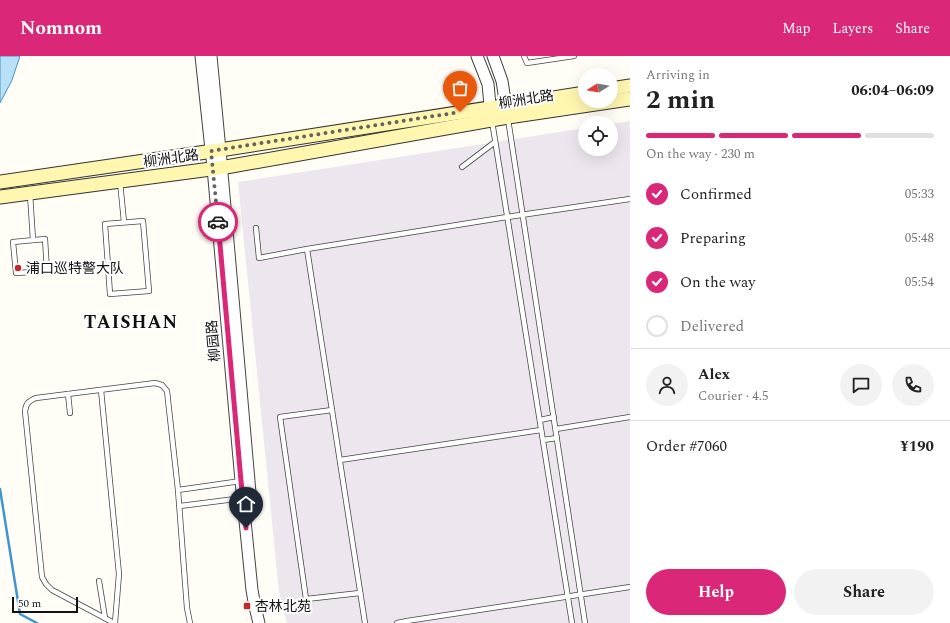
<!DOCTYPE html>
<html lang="en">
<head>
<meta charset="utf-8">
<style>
	:root { --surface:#fff; --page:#f2f2f2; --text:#222; --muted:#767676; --line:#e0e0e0; --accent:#db2777 }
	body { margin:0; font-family:Spectral,"Noto Sans SC",serif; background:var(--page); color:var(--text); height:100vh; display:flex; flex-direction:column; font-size:15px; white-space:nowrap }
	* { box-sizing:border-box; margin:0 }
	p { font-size:13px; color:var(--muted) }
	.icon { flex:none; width:22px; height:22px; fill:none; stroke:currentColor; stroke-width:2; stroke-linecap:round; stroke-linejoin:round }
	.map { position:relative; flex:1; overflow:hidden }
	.details { display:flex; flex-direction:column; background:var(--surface); width:320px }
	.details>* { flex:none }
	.needle { width:26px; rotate:259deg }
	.buttons { position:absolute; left:578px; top:12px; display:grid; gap:8px }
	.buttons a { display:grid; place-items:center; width:40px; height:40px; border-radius:50%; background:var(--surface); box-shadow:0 4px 16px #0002; font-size:20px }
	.scale { position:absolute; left:12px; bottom:10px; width:66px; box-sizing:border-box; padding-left:4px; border:2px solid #111; border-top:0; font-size:11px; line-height:14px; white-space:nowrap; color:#111; -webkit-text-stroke:3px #fff; paint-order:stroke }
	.pin { position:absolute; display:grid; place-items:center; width:34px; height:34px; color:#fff; margin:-41px -17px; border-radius:50% 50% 50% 0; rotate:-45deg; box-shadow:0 0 4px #0007 }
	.pin .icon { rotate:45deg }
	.courier { position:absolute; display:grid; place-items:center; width:40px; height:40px; margin:-20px; border:3px solid #db2777; border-radius:50%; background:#fff; color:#222; box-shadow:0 1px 5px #0007 }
	.headline em { font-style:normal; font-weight:700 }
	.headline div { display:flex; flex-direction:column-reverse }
	.headline { display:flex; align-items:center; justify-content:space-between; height:68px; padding:0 16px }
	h1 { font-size:26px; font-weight:700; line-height:30px }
	.bar { display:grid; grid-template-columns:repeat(4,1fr); gap:6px 4px; align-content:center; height:48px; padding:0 16px }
	.bar i { height:5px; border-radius:3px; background:var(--line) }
	.bar .on { background:var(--accent) }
	.bar p { grid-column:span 4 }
	.line { display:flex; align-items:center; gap:10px; padding:0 16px; border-top:1px solid var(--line) }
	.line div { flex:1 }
	.round { display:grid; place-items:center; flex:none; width:42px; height:42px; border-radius:21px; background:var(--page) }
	ol { padding:0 16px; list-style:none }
	li { display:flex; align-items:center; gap:12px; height:44px }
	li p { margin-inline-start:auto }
	li .icon { padding:4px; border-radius:50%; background:var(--accent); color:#fff; stroke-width:4 }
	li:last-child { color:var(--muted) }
	li i { width:22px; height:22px; border:2px solid var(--line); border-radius:50% }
	.primary-button { display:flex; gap:8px; margin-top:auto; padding:8px 16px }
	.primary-button a { flex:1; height:46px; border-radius:24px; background:var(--accent); color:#fff; font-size:16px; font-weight:700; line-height:46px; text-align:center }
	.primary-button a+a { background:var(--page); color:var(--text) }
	header { display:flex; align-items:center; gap:24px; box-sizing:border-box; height:56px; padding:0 20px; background:var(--accent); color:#fff }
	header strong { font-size:19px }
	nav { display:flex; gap:22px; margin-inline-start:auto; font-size:14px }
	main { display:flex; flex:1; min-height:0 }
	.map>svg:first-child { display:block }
</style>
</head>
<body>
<header>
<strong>Nomnom</strong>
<nav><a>Map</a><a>Layers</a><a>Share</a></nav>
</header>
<main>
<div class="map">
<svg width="630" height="567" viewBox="0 0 630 567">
	<rect width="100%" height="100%" fill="#fffdf5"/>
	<!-- industrial -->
	<path fill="#eee6ef" d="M630,65v502h-343l-8,-31 -41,-410 347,-54v21h26v-25z"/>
	<!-- water -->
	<path fill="#b9e0f7" stroke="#3f96cf" d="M0,0h20l-8,24 -12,23z"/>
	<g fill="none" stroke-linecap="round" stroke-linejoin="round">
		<!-- stream -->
		<path stroke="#3f96cf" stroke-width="2.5" d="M0,433l20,125 17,9"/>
		<!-- service casing -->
		<g stroke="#444" stroke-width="6">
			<g id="service">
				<path d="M524,0l3,7 47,-7"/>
				<path d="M508,63l77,504"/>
				<path d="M492,65l80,502"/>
				<path d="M462,111l33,-25"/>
				<path d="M120,126l4,40"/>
				<path d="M30,138l3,46"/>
				<path d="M143,165l6,70 -39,3 -5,-70z"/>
				<path d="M256,172l3,30 48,-9"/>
				<path d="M45,183l2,32 -31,2 -3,-31z"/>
				<path d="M101,334l18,184 -4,49"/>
				<path d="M68,338l2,19"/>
				<path d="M332,354l-52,7 26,182 54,-6"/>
				<path d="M540,364l14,-3"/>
				<path d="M556,373l74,-12"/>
				<path d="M543,384l14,-2"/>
				<path d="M340,404l201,-30"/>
				<path d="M178,434l63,-9"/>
				<path d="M180,450l63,-8"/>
				<path d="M99,525l6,37"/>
				<path d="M114,567l-62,-33 -6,-6 -4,-7 -17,-166c1,-8 4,-10 11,-13l119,-15 7,2 5,6 11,99 9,118 3,15"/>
				<path d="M365,567l-58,-374 200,-32 123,-18"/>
				<path d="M397,567l10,-2"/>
				<path d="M408,567l-1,-2 223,-34"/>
			</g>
		</g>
		<!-- tertiary casing -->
		<g stroke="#444" stroke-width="13">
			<g id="tertiary">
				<path d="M201,0l12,112 28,313 11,109 3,17 4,16"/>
				<path d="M211,0l9,94 31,354"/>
				<path d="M477,0l11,28 3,32"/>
				<path d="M493,0l9,25 5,32"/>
			</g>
		</g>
		<!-- secondary casing -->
		<g stroke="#333" stroke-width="15">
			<g id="secondary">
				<path d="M611,33l19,-3"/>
				<path d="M0,126l220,-32 365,-57"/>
				<path d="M0,141l226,-30 282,-50 122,-18"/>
			</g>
		</g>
		<!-- service -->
		<use href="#service" stroke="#fff" stroke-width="4.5"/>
		<!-- tertiary -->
		<use href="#tertiary" stroke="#fff" stroke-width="11"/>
		<!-- secondary -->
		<use href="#secondary" stroke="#fff6b0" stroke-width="13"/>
	</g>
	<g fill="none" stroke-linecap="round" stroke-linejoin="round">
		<!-- done -->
		<path stroke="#646461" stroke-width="4" stroke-dasharray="0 7.2" d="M218,166l-7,-71 249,-39"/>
		<!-- route -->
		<path stroke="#db2777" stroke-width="5" d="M218,166l23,259 5,47"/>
	</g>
	<!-- markers -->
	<g fill="#c4262e" stroke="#fff" stroke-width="1.5">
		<circle cx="18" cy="212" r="4"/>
		<rect x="243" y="546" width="8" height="8" rx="2"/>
	</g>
	<g text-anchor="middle" stroke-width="4" stroke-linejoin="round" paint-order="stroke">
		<!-- street labels -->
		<g font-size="14" fill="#111" stroke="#fff">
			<text transform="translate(526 43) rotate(-9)" y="5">柳洲北路</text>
			<text transform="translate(171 102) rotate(-8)" y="5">柳洲北路</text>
			<text transform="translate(213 285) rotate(-95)" y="5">柳园路</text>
		</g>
		<!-- poi labels -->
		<g font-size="14" fill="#111" stroke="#fff" text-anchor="start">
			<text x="26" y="217">浦口巡特警大队</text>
			<text x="255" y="555">杏林北苑</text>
		</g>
		<!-- district labels -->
		<g font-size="18" font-weight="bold" letter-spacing="1" fill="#111" stroke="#fff">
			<text x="131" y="272">TAISHAN</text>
		</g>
	</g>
</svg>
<div class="buttons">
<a><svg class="needle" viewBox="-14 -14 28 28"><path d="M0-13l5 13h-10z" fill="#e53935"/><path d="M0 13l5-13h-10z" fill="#767676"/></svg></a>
<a><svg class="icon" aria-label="locate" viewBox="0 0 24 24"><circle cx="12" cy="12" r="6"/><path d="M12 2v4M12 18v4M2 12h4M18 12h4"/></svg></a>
</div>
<div class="scale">50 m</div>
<div class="pin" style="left:460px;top:56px;background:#ea580c"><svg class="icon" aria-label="bag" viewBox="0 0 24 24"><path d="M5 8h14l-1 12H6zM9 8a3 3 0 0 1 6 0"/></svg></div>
<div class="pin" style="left:246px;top:472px;background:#1f2937"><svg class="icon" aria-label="home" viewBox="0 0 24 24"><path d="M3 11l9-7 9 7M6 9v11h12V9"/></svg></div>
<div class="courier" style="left:218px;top:166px"><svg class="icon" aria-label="car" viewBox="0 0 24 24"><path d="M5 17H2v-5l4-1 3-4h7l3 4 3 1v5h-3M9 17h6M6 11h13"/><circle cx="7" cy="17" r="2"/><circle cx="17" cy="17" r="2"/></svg></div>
</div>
<section class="details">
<div class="headline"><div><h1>2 min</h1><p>Arriving in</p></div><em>06:04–06:09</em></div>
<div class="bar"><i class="on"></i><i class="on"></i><i class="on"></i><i></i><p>On the way · 230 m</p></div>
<ol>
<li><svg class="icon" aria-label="check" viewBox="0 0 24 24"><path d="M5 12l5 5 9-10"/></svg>Confirmed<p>05:33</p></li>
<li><svg class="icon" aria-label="check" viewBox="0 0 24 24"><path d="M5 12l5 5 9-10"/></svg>Preparing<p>05:48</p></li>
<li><svg class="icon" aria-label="check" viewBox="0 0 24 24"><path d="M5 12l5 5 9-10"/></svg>On the way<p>05:54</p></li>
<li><i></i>Delivered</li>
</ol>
<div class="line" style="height:72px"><a class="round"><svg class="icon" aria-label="person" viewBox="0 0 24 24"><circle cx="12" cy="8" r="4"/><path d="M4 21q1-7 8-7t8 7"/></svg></a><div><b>Alex</b><p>Courier · 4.5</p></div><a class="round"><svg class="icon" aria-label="chat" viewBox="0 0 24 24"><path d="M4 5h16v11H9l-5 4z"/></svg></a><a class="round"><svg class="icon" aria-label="phone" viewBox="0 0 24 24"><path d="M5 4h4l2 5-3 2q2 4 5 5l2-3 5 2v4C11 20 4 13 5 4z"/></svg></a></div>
<div class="line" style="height:52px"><div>Order #7060</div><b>¥190</b></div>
<div class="primary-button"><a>Help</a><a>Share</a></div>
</section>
</main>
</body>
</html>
